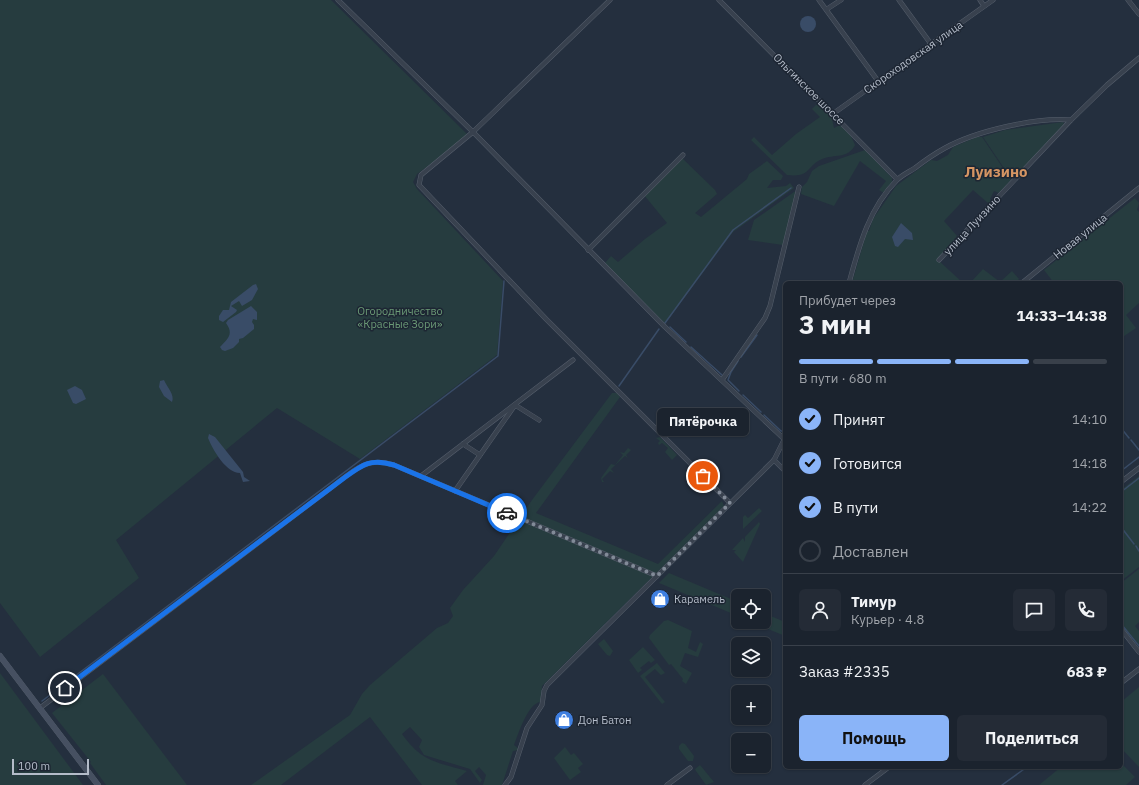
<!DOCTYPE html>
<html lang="ru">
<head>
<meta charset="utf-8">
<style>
	:root { --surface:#1b232e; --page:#242b36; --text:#f1f3f6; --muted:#a0a4aa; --line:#39404a; --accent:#8ab4f8 }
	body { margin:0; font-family:"IBM Plex Sans",sans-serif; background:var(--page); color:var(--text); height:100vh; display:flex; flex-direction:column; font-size:15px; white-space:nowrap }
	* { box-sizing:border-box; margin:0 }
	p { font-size:13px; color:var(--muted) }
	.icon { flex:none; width:22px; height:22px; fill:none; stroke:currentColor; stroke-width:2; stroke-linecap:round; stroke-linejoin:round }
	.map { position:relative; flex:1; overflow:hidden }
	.side { position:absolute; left:783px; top:281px; width:340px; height:488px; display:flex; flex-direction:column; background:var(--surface); border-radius:6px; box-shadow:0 1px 3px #0004,0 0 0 1px var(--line) }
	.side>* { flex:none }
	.buttons { position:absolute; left:731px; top:589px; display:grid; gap:8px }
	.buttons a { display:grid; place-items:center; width:40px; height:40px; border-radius:6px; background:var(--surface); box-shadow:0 1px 3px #0004,0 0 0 1px var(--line); font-size:20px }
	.scale { position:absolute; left:12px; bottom:10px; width:77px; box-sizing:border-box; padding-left:4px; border:2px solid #b4bcc9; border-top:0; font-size:11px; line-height:14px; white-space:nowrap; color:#b4bcc9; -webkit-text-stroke:3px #1d2633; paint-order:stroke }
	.pin { position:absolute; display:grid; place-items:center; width:34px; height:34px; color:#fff; margin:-17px; border:2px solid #fff; border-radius:50%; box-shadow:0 1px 4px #0007 }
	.courier { position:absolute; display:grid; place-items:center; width:40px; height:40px; margin:-20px; border:3px solid #1a73e8; border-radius:50%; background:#fff; color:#222; box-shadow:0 1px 5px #0007 }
	.bubble { position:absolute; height:28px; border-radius:6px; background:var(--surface); box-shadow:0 1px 3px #0004,0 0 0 1px var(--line); font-size:13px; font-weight:700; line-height:28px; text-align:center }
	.overview em { font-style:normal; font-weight:700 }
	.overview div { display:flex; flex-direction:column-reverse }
	.overview { display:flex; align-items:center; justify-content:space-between; height:68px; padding:0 16px }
	h1 { font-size:26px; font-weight:700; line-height:30px }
	.bar { display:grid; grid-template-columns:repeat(4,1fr); gap:6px 4px; align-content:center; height:48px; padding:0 16px }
	.bar i { height:5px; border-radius:3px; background:var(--line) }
	.bar .selected { background:var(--accent) }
	.bar p { grid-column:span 4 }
	.line { display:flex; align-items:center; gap:10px; padding:0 16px; border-top:1px solid var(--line) }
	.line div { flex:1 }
	.round { display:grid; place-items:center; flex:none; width:42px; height:42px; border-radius:6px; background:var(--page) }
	ol { padding:0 16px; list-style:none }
	li { display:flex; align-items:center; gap:12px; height:44px }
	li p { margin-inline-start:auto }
	li .icon { padding:4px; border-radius:50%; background:var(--accent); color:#111; stroke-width:4 }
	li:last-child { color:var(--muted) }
	li i { width:22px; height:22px; border:2px solid var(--line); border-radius:50% }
	.cta { display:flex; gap:8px; margin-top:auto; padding:8px 16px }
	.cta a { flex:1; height:46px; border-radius:6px; background:var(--accent); color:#111; font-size:16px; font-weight:700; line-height:46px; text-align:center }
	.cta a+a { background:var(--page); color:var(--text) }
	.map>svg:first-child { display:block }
</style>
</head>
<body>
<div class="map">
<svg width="1139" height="785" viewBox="0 0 1139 785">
	<rect width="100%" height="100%" fill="#242f3e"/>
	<!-- green -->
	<g fill="#263c3f">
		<path d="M0,0h331l136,134 -2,5 -48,35 -4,8 4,7 86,92 -6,74 -137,104 -83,-51 -161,132 23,38 -99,79 -40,-54z"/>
		<path d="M820,104l11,10 3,14 6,-3 11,11 4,9c-7,14 -21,9 -33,14 -16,7 -11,19 -35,16l-36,-35 3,-3 18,18 24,-21 24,-17 -8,-8 4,-4z"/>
		<path d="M1063,122l1,2 -52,56 -29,-43 22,-7z"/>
		<path d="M977,137h5l29,43 -12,13 -5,-2 -4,8 2,2 -4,2 -15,-13 -29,31 13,15 -19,24 25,23h-111l15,-52h2l4,-12 23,-33 35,-26 6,1 11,-6 5,-8z"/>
		<path d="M865,150l27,28v5l-8,10 -5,-3 7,-9 -26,-20 -26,45 -33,-12 1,-7 5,-5 5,-11 7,-5z"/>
		<path d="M682,158l33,32 2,4 -22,19 6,4 46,-38 2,-5 18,-13 16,15 -2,4h-8l-6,8 19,-2 4,-3 4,5 -61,44 -68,92 -60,-61 6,-7 7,6 27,-23 22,-16 -23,-28z"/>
		<path d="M794,192h2l-13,53 -35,-5 6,-20z"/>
		<path d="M1135,198l4,5 -2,7 2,2v91l-13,12 10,13 -15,10v-55h-67l-10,-13z"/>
		<path d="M983,269l17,13 12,-11 7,8 -4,4h-45z"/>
		<path d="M612,393h5l3,4 -84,116 122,51 64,-63 2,5 -182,180 -1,16c-13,0 -23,33 -27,43l4,3v2l-5,1 -11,34h-19l3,-10 -7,-8 -4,4 7,9 -2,3 -10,-14 -46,-14 -5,-8 3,-7 -12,-13 -8,7c20,28 34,28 65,37l-12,10 3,4h-36l-52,-68 -89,68h-30l99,-70 12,-21 8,-9 67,-57 11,-5 5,-7 -3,-8 13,-18 31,-34 38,-56z"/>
		<path d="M660,437l17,18 -5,5 -7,-8 3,-4 -6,-5 -3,2 -1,-2 2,-2 -4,-3z"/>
		<path d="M628,448l3,2 -5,5 2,3 -3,-2 -14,13 3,4 -4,-2 -8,8 2,3h-2l-1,-4 10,-14 4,1 8,-10 -3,-3 4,1z"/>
		<path d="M1139,476v91l-18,14v-91z"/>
		<path d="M759,508l3,3 -19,18v-12l2,-2 3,3z"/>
		<path d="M759,522l1,2 -17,38 -9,-10 2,-2h-4l11,-12 2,4v-5z"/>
		<path d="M1139,569v53l-4,4 4,5v16l-18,-21v-43z"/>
		<path d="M669,573l69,29v14l-79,-33z"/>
		<path d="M766,614l19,8v14l-24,-10z"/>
		<path d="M668,620l24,11 -4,17 8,4 4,-10 3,2 -5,13 -13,-4 -5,13 12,7 -6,11 -4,-3 1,-2 -12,-15 -2,1 -20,-27 1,-3 14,-14z"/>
		<path d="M604,639l9,12 -3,5 -3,-1 -9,-11z"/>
		<path d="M643,647l12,13 -4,3 -2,-2 -9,7 2,2 -4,3 -9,-13z"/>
		<path d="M657,663l8,10 -4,2 -6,-6 -10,8 20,25 -3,2 -22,-28z"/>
		<path d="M0,673l83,112h-83z"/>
		<path d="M103,674l84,111h-81l-16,-22 1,-1 -39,-49z"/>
		<path d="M1139,687v80l-18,-19v-46z"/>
		<path d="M682,743l3,1 9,12 -1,5h-5l-9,-12v-3z"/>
		<path d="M565,747l6,8 3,-2 9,11 -5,4 3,4 -11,8 -16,-22z"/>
		<path d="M1121,763l14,14 -9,8h-87l22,-18h60z"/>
		<path d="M700,765l14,17 -8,3 -10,-14 -1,-2z"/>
	</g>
	<!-- water -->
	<g fill="#394c67">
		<circle cx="808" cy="24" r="8"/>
		<path d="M901,223l11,10 1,7 -8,-1 -7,8 -3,-1 -3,-9z"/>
		<path d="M256,284l2,5 -6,11 -10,6 -3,-5 -8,5 6,4 -1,2 -13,10 -4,-2v-4l4,-6h6l2,-8 22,-17z"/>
		<path d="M251,306l6,6v8l-4,-1 -1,3 2,3v4l-11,9 -4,1v3l-6,6 -8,3 -3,-1 -2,-3c8,-8 14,-13 6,-24l2,-3z"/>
		<path d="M164,380c3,7 11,15 8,22l-8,-6 -5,-9 1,-6z"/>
		<path d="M75,386l7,4 4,9 -10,5 -3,-1 -6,-13z"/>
		<path d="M209,434l6,3 28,35 1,5 6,4 -7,1 -3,-9c-14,0 -27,-23 -32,-35z"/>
	</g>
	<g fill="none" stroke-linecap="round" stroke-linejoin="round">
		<!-- stream -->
		<g stroke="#394c67" stroke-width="1.5">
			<path d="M665,323l68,-93 58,-42"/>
			<path d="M670,327l16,15"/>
			<path d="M691,347l31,28"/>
			<path d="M741,357l16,-22"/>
			<path d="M738,361l-7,11 -3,8 11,11"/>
			<path d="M619,386l40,-57"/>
			<path d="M743,395l18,17"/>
			<path d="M764,415l17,16h4"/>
			<path d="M1121,428l8,10"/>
			<path d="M1131,440l8,10"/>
			<path d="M1121,471l18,-14"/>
			<path d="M1121,492l18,-14"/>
			<path d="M1121,527l13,17"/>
			<path d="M1136,546l3,5"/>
			<path d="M1122,625l17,21"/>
			<path d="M42,701l456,-345 6,-75"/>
			<path d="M1002,785l25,-18"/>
		</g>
		<!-- street casing -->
		<g stroke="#565f6c" stroke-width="5">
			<g id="street">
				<path d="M338,0l135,132 192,195 119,112"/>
				<path d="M610,0l-137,132 -52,43 -2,10 127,134 184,184"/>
				<path d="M719,0l178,179"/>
				<path d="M819,0l59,81"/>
				<path d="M899,0l32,44"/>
				<path d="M980,0l4,6"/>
				<path d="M1128,0l11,14"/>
				<path d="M827,9l14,-9"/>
				<path d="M834,113l159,-113"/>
				<path d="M588,250l95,-95"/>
				<path d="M939,260l132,-140 36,-35 32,-27"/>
				<path d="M849,283c10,-37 20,-75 48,-103 5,-5 12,-8 18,-12 9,-7 19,-14 30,-20 31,-17 91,-31 126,-28"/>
				<path d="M1022,283l117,-95"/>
				<path d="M722,380l43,-62 5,-12 29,-119"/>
				<path d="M463,444l17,11"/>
				<path d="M774,460l11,11"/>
				<path d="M421,476l152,-116"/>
				<path d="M1121,482l18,-14"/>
				<path d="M455,491l60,-86 24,15"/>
				<path d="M1121,629l18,23"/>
				<path d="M1121,683l18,-14"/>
				<path d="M40,708l292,-221c21,-16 34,-31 62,-22l263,111"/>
				<path d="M505,785l6,-8 16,-49 15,-23 2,-14 3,-6 227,-225 11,-22"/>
				<path d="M667,785l23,-17"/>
				<path d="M865,785l24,-18"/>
			</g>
		</g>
		<!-- secondary casing -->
		<g stroke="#565f6c" stroke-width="6">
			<path id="secondary" d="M0,656l98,129"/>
		</g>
		<!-- street -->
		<use href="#street" stroke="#38414e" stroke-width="4"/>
		<!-- secondary -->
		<use href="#secondary" stroke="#465061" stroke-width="5.5"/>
	</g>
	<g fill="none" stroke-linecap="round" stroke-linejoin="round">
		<!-- done -->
		<path stroke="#828b98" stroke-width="4" stroke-dasharray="0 7.2" d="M507,513l150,63 73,-73 -27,-27"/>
		<!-- route -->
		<path stroke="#1a73e8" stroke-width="5" d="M65,688l279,-210c19,-14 27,-20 50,-13l113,48"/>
	</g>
	<!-- icons -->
	<defs>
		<g id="shop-disc" transform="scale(1)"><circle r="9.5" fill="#3f7fe0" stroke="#1d2633"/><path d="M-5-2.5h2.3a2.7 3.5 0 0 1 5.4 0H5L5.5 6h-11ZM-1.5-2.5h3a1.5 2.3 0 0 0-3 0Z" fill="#fff"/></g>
	</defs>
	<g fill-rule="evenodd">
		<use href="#shop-disc" x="660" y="599"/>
		<use href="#shop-disc" x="564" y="720"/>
	</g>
	<g text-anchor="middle" stroke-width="3" stroke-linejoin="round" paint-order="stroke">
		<!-- street labels -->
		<g font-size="11" fill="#b4bcc9" stroke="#1d2633">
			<text transform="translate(913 57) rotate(-35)" y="4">Скороходовская улица</text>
			<text transform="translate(809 89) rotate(45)" y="4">Ольгинское шоссе</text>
			<text transform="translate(972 225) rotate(-47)" y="4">улица Луизино</text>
			<text transform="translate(1080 236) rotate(-39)" y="4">Новая улица</text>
		</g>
		<!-- park labels -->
		<g font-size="11" fill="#6b9a76" stroke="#1d2633">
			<text x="400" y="315">Огородничество<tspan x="400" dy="13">«Красные Зори»</tspan></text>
		</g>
		<!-- poi labels -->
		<g font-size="11" fill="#b4bcc9" stroke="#1d2633" text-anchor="start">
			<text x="674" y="603">Карамель</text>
			<text x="578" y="724">Дон Батон</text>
		</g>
		<!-- district labels -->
		<g font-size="15" font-weight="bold" fill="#d59563" stroke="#1d2633">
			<text x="996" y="177">Луизино</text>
		</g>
	</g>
</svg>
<div class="buttons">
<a><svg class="icon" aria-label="locate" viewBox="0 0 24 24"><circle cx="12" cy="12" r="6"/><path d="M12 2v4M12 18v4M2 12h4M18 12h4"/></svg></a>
<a><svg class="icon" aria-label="layers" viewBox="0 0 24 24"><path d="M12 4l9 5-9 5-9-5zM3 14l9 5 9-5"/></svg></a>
<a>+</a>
<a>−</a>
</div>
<div class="scale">100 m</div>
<div class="pin" style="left:703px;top:476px;background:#ea580c"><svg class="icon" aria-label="bag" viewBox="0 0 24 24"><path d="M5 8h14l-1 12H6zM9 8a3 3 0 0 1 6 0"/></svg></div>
<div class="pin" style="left:65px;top:688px;background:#1f2937"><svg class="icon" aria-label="home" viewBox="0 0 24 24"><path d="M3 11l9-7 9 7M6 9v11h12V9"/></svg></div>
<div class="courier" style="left:507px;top:513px"><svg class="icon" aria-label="car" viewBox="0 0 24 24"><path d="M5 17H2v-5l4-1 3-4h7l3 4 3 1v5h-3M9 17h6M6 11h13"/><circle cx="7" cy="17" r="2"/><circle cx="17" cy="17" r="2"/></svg></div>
<div class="bubble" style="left:657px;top:408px;width:92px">Пятёрочка</div>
<section class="side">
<div class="overview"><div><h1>3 мин</h1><p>Прибудет через</p></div><em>14:33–14:38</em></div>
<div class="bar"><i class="selected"></i><i class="selected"></i><i class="selected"></i><i></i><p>В пути · 680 m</p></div>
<ol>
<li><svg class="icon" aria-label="check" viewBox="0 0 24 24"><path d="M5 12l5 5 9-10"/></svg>Принят<p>14:10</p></li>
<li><svg class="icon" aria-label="check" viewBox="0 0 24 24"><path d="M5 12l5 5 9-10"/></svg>Готовится<p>14:18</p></li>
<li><svg class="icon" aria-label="check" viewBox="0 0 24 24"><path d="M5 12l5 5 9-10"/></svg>В пути<p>14:22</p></li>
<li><i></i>Доставлен</li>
</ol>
<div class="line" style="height:72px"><a class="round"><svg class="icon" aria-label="person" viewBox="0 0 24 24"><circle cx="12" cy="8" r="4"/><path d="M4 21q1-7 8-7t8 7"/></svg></a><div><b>Тимур</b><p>Курьер · 4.8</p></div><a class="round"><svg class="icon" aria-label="chat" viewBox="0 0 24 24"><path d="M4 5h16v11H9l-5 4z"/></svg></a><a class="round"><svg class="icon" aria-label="phone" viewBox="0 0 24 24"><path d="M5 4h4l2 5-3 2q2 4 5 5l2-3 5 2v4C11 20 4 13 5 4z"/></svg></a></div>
<div class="line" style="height:52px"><div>Заказ #2335</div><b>683 ₽</b></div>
<div class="cta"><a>Помощь</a><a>Поделиться</a></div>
</section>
</div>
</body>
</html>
